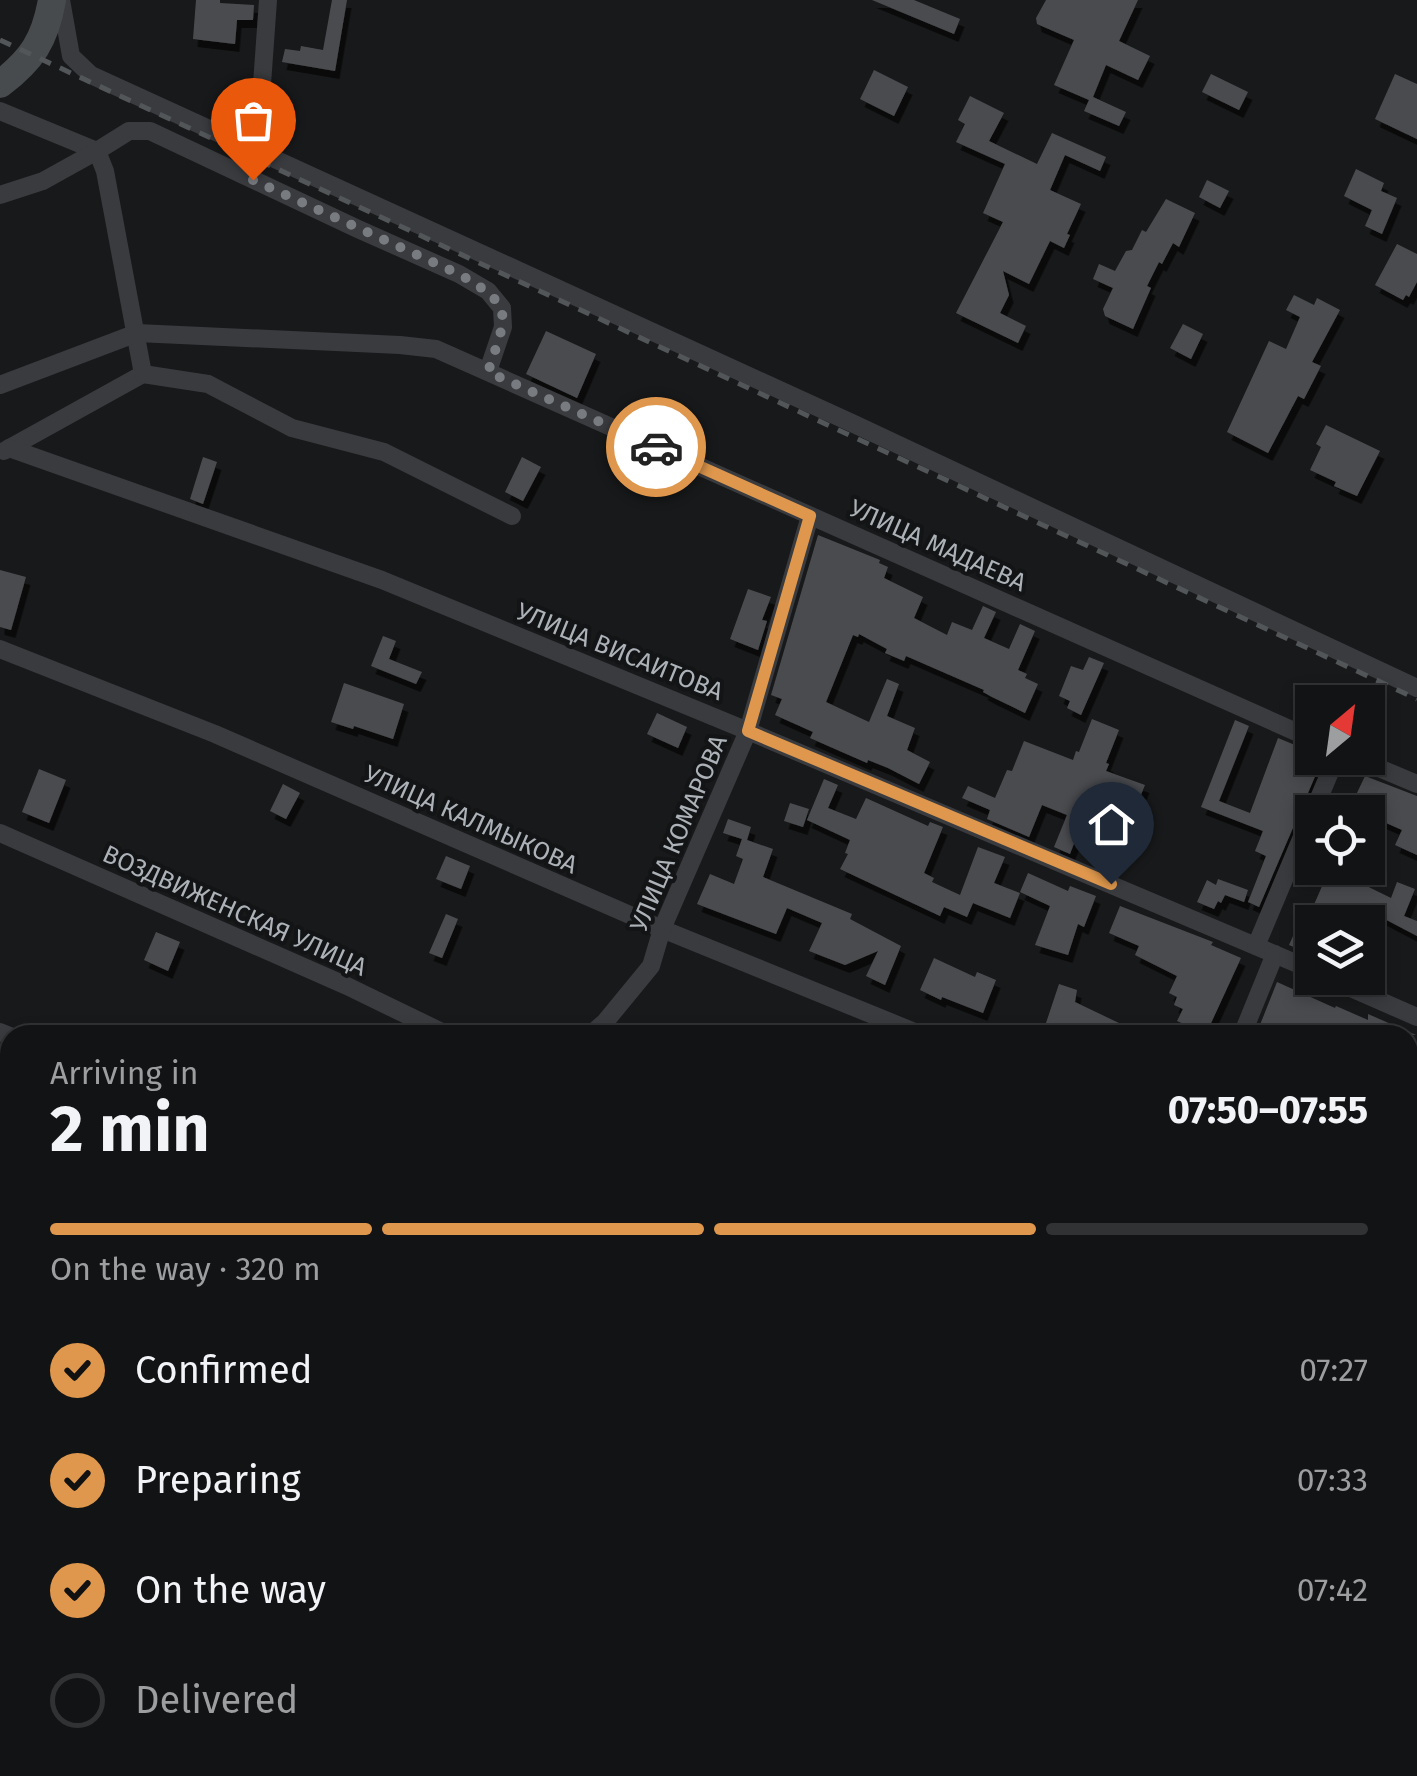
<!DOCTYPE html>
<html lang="en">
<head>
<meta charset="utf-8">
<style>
	:root { --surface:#121314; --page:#1b1c1d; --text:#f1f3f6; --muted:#9c9ea0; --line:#313234; --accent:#de974c }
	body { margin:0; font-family:"Fira Sans",sans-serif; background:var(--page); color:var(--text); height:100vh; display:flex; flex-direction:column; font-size:38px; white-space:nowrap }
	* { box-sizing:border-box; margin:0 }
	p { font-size:32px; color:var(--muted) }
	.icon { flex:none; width:55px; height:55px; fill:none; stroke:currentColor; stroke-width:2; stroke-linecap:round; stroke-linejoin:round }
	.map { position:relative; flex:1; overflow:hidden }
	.details { position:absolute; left:0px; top:1025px; width:1418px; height:752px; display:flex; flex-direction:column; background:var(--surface); border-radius:30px 30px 0 0; box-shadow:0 5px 15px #0003,0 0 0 2px var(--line) }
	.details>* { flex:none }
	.needle { width:65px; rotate:29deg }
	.fabs { position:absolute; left:1295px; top:685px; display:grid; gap:20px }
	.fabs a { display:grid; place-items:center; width:90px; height:90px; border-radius:0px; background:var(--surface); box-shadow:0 5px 15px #0003,0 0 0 2px var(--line); font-size:50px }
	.pin { position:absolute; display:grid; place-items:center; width:85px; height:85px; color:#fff; margin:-102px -42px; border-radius:50% 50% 50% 0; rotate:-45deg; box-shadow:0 0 10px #0007 }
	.pin .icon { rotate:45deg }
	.courier { position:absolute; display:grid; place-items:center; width:100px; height:100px; margin:-50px; border:8px solid #de974c; border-radius:50%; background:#fff; color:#222; box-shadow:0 2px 12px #0007 }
	.overview em { font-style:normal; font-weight:700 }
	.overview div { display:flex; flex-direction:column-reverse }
	.overview { display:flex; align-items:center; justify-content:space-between; height:170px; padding:0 50px }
	h1 { font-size:65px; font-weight:700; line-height:75px }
	.bar { display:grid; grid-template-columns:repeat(4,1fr); gap:15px 10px; align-content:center; height:120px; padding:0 50px }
	.bar i { height:12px; border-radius:8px; background:var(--line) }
	.bar .active { background:var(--accent) }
	.bar p { grid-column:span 4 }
	ol { padding:0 50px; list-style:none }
	li { display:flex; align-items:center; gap:30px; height:110px }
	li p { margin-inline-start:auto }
	li .icon { padding:10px; border-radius:50%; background:var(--accent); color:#111; stroke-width:4 }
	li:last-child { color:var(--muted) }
	li i { width:55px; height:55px; border:5px solid var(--line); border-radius:50% }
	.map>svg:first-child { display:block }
</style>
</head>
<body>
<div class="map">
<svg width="1417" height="1776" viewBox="0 0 1417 1776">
	<defs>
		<filter id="shadow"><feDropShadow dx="4.5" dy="8" stdDeviation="0" flood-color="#0009"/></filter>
	</defs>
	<rect width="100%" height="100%" fill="#18191a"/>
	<!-- building -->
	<g fill="#4a4c4f" filter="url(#shadow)">
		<path d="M196,0h24v3l34,2 -1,15h-16l-2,24 -42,-5z"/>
		<path d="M332,0h15l-12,71 -53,-9 3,-13 15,2 1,-5 22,4z"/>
		<path d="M872,0h42l46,19 -6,15z"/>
		<path d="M1046,0h92l-19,41 31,15 -12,24 -32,-15 -13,32 33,15 -7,14 -35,-15 5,-11 -35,-15 20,-45 -37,-16 -1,-6z"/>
		<path d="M874,70l34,17 -14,29 -34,-17z"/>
		<path d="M1211,74l37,18 -9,18 -37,-18z"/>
		<path d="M1395,74l22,10v55l-42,-20z"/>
		<path d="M970,96l34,17 -15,28 48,23 15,-31 54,24 -6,14 -35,-16 -15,35 31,14 -14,30 3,1 -6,13 -14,-7 -21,43 -26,-13 6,24 -9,18 26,13 -8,17 -62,-30 47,-91 -20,-9 22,-49 -49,-22 9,-18 -7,-4z"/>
		<path d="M1356,169l28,14 -3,8 16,7 -15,36 -17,-8 7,-16 -28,-14z"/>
		<path d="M1207,180l22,11 -9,17 -21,-11z"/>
		<path d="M1166,199l29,14 -16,34 -6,-4 -11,21 -3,-2 -12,24 4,2 -18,41 -28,-13 -2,-7 10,-21 -20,-9 6,-15 16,7 11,-20 6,-1 10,-20 4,2z"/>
		<path d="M1397,244l20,10v28l-8,15 -3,-2 -3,5 -28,-15z"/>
		<path d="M1294,295l20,10 3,-7 23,12 -28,52 9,4 -17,33 -6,-3 -30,57 -41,-21 42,-91 17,8 14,-32 -14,-7z"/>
		<path d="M1183,324l20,10 -12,25 -21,-11z"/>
		<path d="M546,331l50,23 -19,44 -51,-24z"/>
		<path d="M1326,425l54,26 -23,45 -23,-10 2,-4 -26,-12 11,-23 -5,-3z"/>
		<path d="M203,457l14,5 -14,42 -13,-5z"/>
		<path d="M522,457l19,10 -18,34 -18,-9z"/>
		<path d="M818,535l62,25 -1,3 9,4 -4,11 39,19 -9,21 33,17 5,-13 20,8 11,-24 13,6 -12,26 25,11 11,-25 15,7 -17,39 9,4 -2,4 13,6 -13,29 -33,-16 -9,-5 1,-2 -78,-34 -2,5 -19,-8 2,-4 -28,-15 -1,3 -5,-2 -27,67 43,20 18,-43 12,5 -12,32 28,12 -8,22 23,12 -11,22 -31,-16 -20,-8 -1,3 -57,-25 3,-6 -38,-17 7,-16 -11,-4z"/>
		<path d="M0,570l26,7 -15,53 -11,-3z"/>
		<path d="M748,589l23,8 -9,23 5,1 -9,29 -28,-11z"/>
		<path d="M383,636l13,5 -7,18 33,13 -6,12 -45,-18z"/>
		<path d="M1089,657l15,6 -23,52 -14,-7 3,-7 -11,-5 12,-30 12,4z"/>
		<path d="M344,683l60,21 -11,35 -39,-13 -1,3 -22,-7z"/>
		<path d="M657,713l30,14 -9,21 -31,-14z"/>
		<path d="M1092,719l27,11 -13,33 3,1 -3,7 39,14 -11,27 -10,-4 -11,24 -30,-12 -13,34 -16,-7 13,-32 -25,-10 -13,32 -42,-18 3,-9 -28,-12 6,-12 27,12 12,-28 5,1 12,-30 49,19 3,-9 3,1z"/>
		<path d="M1235,720l14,6 -30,75 31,12 28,-75 34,14v6h11l-64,149 -11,-5 18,-46 -11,-5 8,-20 -62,-24z"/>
		<path d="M39,769l27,11 -17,43 -27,-11z"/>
		<path d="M1365,776l52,20v59l-22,-10 7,-15 -34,-15v-3h-20z"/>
		<path d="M824,779l14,6 -10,23 28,11 10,-21 62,28 2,-4 13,5 -19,46 10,5 -2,4 28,13 18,-48 27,10 -11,26 26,10 -10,25 -37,-15 -6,14 -23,-10 -4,9 -100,-47 8,-15 -3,-1 5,-13 -43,-20z"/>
		<path d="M283,784l17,9 -14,26 -16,-8z"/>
		<path d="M790,803l19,6 -6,18 -19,-6z"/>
		<path d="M728,819l23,8 -4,13 26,9 -10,28 89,37 -2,5 51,27 -16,39 -19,-9 12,-25 -33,14 -36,-14 13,-28 -35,-15 -11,26 -79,-30 13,-30 24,10 9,-25 -7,-3 6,-17 -19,-6z"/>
		<path d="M1110,833l13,5 -13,33 -13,-6z"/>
		<path d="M446,856l24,10 -9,23 -25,-10z"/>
		<path d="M1330,868l61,30 6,-16 18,7 -11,27 13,5v15l-40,-21 -3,7h-62v33l-23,-10 14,-31 6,2z"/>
		<path d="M1028,873l40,18 2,-5 26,10 -12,31 -6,-3 -10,31 -33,-10 15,-39 -30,-14z"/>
		<path d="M1218,879l30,11 -4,12 -19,-7 -4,8 -3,-2 -4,8 -17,-7 10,-22 9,5z"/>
		<path d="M1120,906l93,36 -2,3 30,13 -35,76 -29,-13 6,-12 -9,-4 3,-8 -8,-4 8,-17 -42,-21 4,-9 -30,-13z"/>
		<path d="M446,914l12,5 -16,39 -13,-5z"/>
		<path d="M156,932l24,10 -12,29 -24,-11z"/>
		<path d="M934,958l41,19 2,-5 19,8 -13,33 -41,-16 -1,3 -21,-10z"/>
		<path d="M1277,982l58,26 1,-2 32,14v-6l48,21h-160z"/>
		<path d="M1059,984l18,6 -2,12 69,33h-102z"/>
	</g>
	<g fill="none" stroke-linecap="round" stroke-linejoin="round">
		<!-- street -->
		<g stroke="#3a3b3f" stroke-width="18">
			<path d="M61,0l10,56 20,19 763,349 563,264"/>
			<path d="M261,98l7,-98"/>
			<path d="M0,111l97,40 32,-20h21l208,98 101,45 29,17 14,17 1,19 -15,44"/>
			<path d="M0,195l43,-14 54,-30 8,20 38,203 -139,77"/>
			<path d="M143,374l65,10 84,44 92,24 128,64"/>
			<path d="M0,385l137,-52 263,12 36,4 876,390"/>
			<path d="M9,448l373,132 366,151 564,239"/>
			<path d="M0,649l215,85 447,195 260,106"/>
			<path d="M1355,758l62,26"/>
			<path d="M1313,812l23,-54"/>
			<path d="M0,833l347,153 101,49"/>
			<path d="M1256,946l56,-133"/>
			<path d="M1328,978l89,39"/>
			<path d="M0,1032l10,4"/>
			<path d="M590,1035l15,-13 46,-56 11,-37 86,-198 62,-215"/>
			<path d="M1242,1035l33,-81"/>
			<path d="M1408,1238l9,4"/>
			<path d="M0,1324l10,3"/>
			<path d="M1408,1464l9,5"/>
			<path d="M0,1618l10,-22"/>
			<path d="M1408,1697l9,-21"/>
			<path d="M1063,1768l19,8"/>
			<path d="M165,1776l4,-8"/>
			<path d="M367,1776l4,-8"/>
			<path d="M918,1776l4,-8"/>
			<path d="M1372,1776l3,-8"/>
		</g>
		<!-- secondary -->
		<g stroke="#484b4e" stroke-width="28">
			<path d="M0,84c32,-24 45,-44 52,-84"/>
			<path d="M0,1552l10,4"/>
			<path d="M499,1768l19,8"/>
		</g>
		<!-- rail -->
		<path stroke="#535659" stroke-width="5" stroke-dasharray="12 10" stroke-linecap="butt" d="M0,40l1417,659"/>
	</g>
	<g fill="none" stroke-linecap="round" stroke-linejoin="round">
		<!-- done -->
		<path stroke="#787c81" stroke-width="10" stroke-dasharray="0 18" d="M253,180l206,94c57,33 48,39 29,98l168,75"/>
		<!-- route -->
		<path stroke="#de974c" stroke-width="12" d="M656,447l154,69 -62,215 363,153"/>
	</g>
	<g text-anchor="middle" stroke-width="8" stroke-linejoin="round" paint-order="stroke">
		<!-- street labels -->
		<g font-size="25" fill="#acb2b8" stroke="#131415">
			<text transform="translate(938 545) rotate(24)" y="9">УЛИЦА МАДАЕВА</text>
			<text transform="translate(620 651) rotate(22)" y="9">УЛИЦА ВИСАИТОВА</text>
			<text transform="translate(471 819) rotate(24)" y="9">УЛИЦА КАЛМЫКОВА</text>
			<text transform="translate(678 833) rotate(-67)" y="9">УЛИЦА КОМАРОВА</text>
			<text transform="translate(235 910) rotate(24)" y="9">ВОЗДВИЖЕНСКАЯ УЛИЦА</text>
		</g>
	</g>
</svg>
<div class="fabs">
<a><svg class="needle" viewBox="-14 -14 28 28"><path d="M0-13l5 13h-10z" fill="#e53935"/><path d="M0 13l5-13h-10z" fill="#9c9ea0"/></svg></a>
<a><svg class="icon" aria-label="locate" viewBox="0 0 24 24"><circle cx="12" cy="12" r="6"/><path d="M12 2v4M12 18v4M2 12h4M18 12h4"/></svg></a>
<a><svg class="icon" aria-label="layers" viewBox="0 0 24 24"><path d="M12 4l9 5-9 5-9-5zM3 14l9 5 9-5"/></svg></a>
</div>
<div class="pin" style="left:253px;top:180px;background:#ea580c"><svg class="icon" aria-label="bag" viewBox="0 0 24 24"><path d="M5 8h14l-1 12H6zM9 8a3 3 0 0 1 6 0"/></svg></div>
<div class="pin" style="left:1111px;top:884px;background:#1f2937"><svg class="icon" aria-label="home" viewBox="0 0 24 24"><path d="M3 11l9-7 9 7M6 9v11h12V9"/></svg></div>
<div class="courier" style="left:656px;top:447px"><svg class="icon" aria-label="car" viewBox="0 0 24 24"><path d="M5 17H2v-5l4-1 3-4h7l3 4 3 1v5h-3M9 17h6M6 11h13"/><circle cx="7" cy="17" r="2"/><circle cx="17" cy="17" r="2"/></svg></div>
<section class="details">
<div class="overview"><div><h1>2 min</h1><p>Arriving in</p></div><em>07:50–07:55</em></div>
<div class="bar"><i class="active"></i><i class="active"></i><i class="active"></i><i></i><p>On the way · 320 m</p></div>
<ol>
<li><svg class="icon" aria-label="check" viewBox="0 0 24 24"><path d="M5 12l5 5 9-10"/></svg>Confirmed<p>07:27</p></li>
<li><svg class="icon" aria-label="check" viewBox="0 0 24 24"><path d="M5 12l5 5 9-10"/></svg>Preparing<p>07:33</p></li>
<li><svg class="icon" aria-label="check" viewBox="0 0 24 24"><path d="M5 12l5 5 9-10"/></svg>On the way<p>07:42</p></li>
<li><i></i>Delivered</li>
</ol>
</section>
</div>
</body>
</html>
